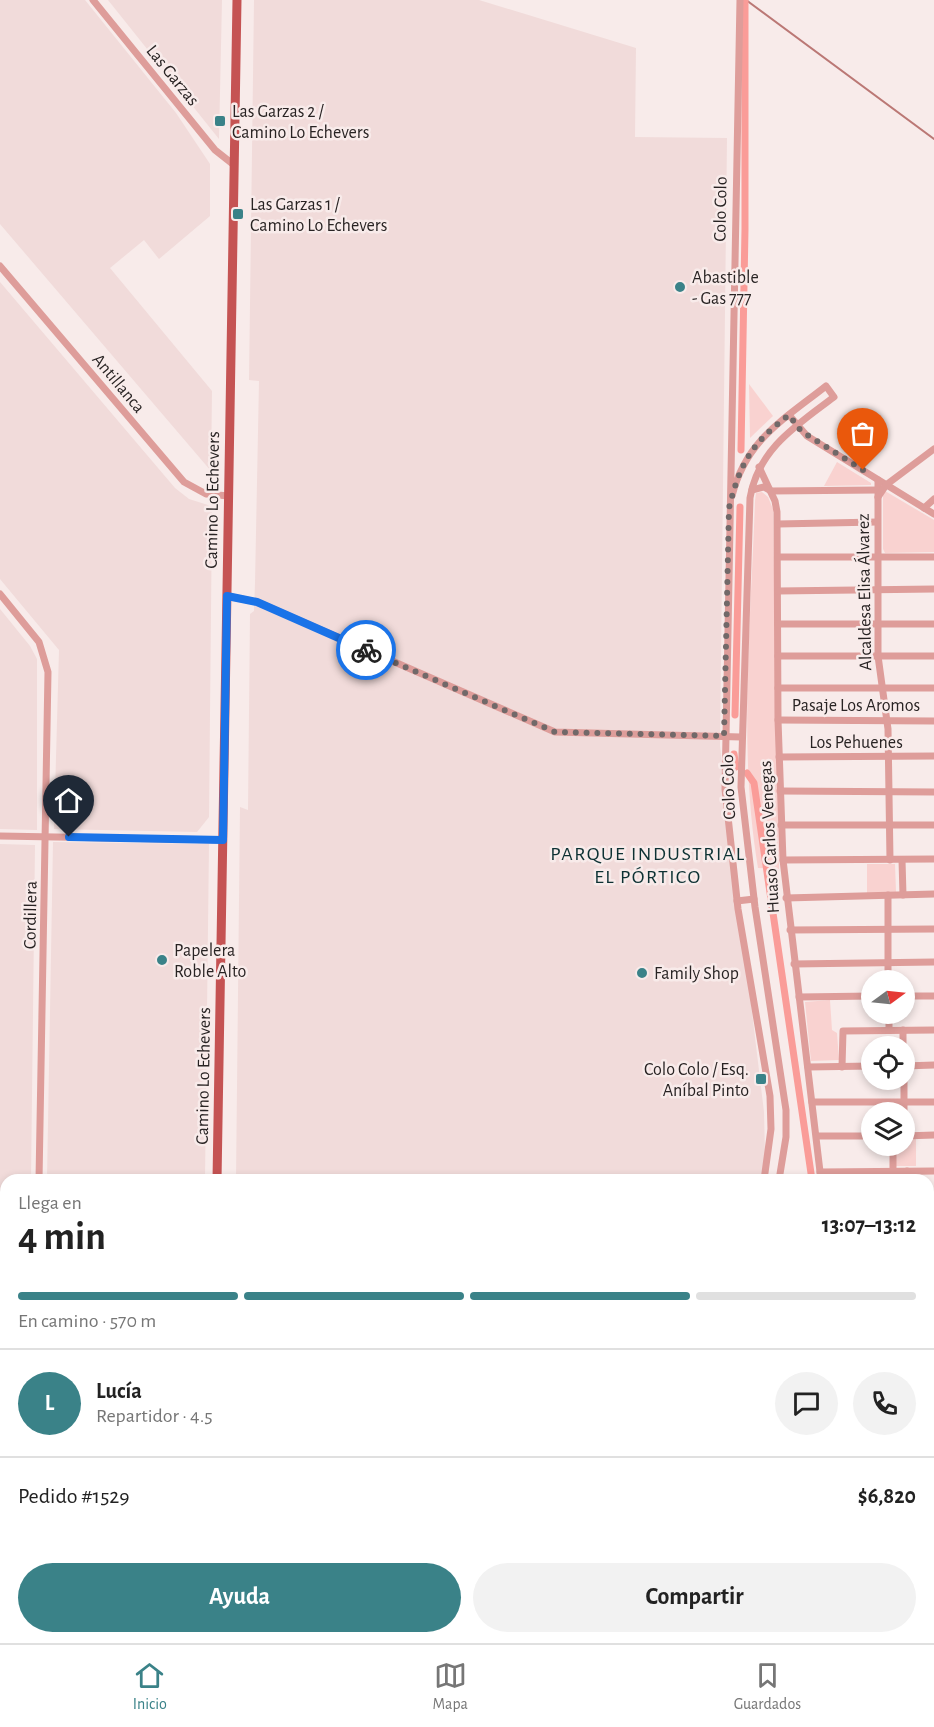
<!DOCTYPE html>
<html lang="es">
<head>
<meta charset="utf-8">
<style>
	:root { --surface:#fff; --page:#f2f2f2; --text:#222; --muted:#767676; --line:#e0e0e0; --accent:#3a8288 }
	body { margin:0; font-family:"Alegreya Sans",sans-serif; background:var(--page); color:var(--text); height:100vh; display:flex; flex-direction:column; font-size:22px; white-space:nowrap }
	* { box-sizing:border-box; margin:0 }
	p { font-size:20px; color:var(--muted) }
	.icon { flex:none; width:33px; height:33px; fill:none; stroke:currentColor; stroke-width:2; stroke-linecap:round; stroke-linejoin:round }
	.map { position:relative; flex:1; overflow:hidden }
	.side { position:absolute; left:0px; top:1174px; width:934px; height:470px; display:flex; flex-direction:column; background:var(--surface); border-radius:18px 18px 0 0; box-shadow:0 3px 9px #0003 }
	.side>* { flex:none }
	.needle { width:39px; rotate:75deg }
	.buttons { position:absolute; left:861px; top:970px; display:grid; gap:12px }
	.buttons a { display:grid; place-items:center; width:54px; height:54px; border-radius:50%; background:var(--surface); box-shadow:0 3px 9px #0003; font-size:30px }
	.pin { position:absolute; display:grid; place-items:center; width:51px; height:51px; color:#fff; margin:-62px -26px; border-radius:50% 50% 50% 0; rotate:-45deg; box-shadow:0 0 6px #0007 }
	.pin .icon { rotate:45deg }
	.courier { position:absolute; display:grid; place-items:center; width:60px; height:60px; margin:-30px; border:4px solid #1a73e8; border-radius:50%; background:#fff; color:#222; box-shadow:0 2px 8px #0007 }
	.head em { font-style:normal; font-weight:600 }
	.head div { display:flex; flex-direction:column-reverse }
	.head { display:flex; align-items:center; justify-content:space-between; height:102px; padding:0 18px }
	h1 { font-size:39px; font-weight:600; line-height:45px }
	.bar { display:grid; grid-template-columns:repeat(4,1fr); gap:9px 6px; align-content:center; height:72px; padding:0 18px }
	.bar i { height:8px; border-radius:4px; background:var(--line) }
	.bar .on { background:var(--accent) }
	.bar p { grid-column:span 4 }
	.line { display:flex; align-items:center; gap:15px; padding:0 18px; border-top:2px solid var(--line) }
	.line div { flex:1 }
	.round { display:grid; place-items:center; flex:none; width:63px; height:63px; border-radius:32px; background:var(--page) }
	.primary-button { display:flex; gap:12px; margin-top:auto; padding:12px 18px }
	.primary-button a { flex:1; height:69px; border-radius:36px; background:var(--accent); color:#fff; font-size:24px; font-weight:600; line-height:69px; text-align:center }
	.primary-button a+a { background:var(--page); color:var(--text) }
	.dock { display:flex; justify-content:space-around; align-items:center; height:84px; border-top:2px solid var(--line); background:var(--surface); font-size:16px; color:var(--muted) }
	.dock a { display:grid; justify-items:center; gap:3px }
	.dock .on { color:var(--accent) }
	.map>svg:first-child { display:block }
</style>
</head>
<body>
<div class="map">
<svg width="934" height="1643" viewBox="0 0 934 1643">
	<rect width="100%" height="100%" fill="#f8ebea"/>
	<!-- built -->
	<g fill="#f1dbda">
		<path d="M0,0h85l91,113 34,51v52l-51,43 -15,-19 -34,28 102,123 -1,80 -211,-247z"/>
		<path d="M108,0h114l-3,139z"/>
		<path d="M254,0h225l157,48 -1,89 92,1 -7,608 44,366 1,43 -4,25h-525l4,-373 8,3 2,-196 4,-3 1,-28 4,-202 -10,-1z"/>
		<path d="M0,282l175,206 14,11 19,6 4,5 -3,307 -12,15 -143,-3 5,-179 -59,-71z"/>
		<path d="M0,609l30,37 7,13v171l-37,-1z"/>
		<path d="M53,842l156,2 -4,336h-158z"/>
		<path d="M0,844l35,1 -4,335h-25v162l-6,-4z"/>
		<path d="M0,1406l6,3v229h22v5h-28z"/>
		<rect x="45" y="1638" width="183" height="5"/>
		<path d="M242,1638h166l4,5h-170z"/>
		<path d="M520,1638h213v5h-204z"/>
	</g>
	<!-- green -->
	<g fill="#f9d2d0">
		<path d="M749,384l24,32 -23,22z"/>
		<path d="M837,462l34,21v2l-47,1z"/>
		<path d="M885,491l49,29v32l-49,1 -2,-4v-55z"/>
		<path d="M762,492l6,5 5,12 6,360 -21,-1c-20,-120 -7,-245 -3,-367l1,-8z"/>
		<path d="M867,864h28l1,28 -29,1z"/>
		<path d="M830,1000l2,30 5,3 2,27 -28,1 -6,-59z"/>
		<path d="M905,1138h11v28h-20v-20h8z"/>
	</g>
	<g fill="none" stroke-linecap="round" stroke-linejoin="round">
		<!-- stream -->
		<path stroke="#bb7875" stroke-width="2" d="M746,0l188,139"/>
		<!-- canal -->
		<g stroke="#fa9c98" stroke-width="7">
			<path d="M741,450l4,-221v-229"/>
			<path d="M735,715l5,-208"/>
			<path d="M734,754l2,13"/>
			<path d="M747,773l7,10 58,397"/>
			<path d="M793,1643v-5"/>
		</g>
		<!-- minor -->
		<g stroke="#de9d9a" stroke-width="7">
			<path d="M93,0l122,150 19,15"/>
			<path d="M740,0l-15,789 13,120 32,187 1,33 -7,51"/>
			<path d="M0,266l184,216 22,12 23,2"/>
			<path d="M789,415l18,21 127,78"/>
			<path d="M759,467l16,34 2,11 1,208 5,140 38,320"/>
			<path d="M878,480v176l10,73 2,131"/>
			<path d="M752,490l12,-3 7,4 107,-1"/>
			<path d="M732,496c14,-56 51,-76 94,-110l8,11c-37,28 -76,52 -84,101l-9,289 14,120 31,203v27l-7,43"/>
			<path d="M878,497l8,-12 48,-36"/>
			<path d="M924,508l10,-9"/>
			<path d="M778,524l99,-2"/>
			<path d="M778,557h156"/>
			<path d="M778,591l156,-2"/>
			<path d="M0,594l39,48 9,30 -9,508"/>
			<path d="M227,596l30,6 298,130 186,5"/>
			<path d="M778,624h156"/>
			<path d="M778,656h156"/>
			<path d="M778,688h156"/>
			<path d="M778,720l156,1"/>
			<path d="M779,757l155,-1"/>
			<path d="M780,791l154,1"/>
			<path d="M781,825h153"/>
			<path d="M0,836l223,4"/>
			<path d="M783,860l151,-1"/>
			<path d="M902,860l1,35"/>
			<path d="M888,895v86"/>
			<path d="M786,898l148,-4"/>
			<path d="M737,901l17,-2"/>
			<path d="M790,930l144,-1"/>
			<path d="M794,964l140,-2"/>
			<path d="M904,996h30"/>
			<path d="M799,997l73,-1"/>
			<path d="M889,1014v16"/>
			<path d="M903,1030v17"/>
			<path d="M904,1066l30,-1"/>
			<path d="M808,1067l64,-1"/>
			<path d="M842,1067l1,-36 91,-1"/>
			<path d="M904,1080v33"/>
			<path d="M812,1102h122"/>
			<path d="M817,1136h55"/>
			<path d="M904,1136l30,-1"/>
			<path d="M893,1146v25"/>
			<path d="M820,1172l114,-1"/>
			<path d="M907,1180v-9"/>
			<path d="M928,1237l6,-1"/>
			<path d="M928,1288l6,-1"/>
			<path d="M928,1420h6"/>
			<path d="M928,1466h6"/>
			<path d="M928,1508h6"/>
			<path d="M928,1551h6"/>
			<path d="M928,1593h6"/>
			<path d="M38,1638v5"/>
			<path d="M236,1638v5"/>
			<path d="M910,1638h24"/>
			<path d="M743,1643v-5"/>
			<path d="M757,1643v-5"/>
			<path d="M826,1643v-5"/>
		</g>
		<!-- major -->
		<g stroke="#c55353" stroke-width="9">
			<path d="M217,1180l20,-1180"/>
			<path d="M0,1346l6,4"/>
			<path d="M0,1396l6,3"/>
			<path d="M422,1638l8,5"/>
		</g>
		<!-- highway -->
		<g stroke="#b93039" stroke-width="10">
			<path d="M0,1359l6,3"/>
			<path d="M0,1384l6,3"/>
			<path d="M444,1638l9,5"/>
			<path d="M488,1638l8,5"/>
			<path d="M508,1638l7,5"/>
		</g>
	</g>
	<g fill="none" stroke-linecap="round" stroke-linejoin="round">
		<!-- done -->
		<path stroke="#716969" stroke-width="6" stroke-dasharray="0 10.8" d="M366,650l189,82 169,4 5,-228c11,-45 23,-65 60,-93l12,16 62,39"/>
		<!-- route -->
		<path stroke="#1a73e8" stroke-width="8" d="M69,837l154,3 4,-244 30,6 109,48"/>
	</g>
	<!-- markers -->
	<g fill="#3a8288" stroke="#f8ebea" stroke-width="2">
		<rect x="214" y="115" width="12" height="12" rx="3"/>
		<rect x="232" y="208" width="12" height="12" rx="3"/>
		<circle cx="680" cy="287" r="6"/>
		<circle cx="162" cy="960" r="6"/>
		<circle cx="642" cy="973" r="6"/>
		<rect x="755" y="1073" width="12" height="12" rx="3"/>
	</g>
	<g text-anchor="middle" stroke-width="5" stroke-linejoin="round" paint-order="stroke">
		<!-- street labels -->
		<g font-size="18" fill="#282323" stroke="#f8ebea">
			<text transform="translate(173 75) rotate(51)" y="6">Las Garzas</text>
			<text transform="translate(720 209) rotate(-89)" y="6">Colo Colo</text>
			<text transform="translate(119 383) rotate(50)" y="6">Antillanca</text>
			<text transform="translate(212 500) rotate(-89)" y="6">Camino Lo Echevers</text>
			<text transform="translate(864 592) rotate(-91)" y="6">Alcaldesa Elisa Álvarez</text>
			<text x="856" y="711">Pasaje Los Aromos</text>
			<text x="856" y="748">Los Pehuenes</text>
			<text transform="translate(728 787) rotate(-92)" y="6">Colo Colo</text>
			<text transform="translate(769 837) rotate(-93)" y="6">Huaso Carlos Venegas</text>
			<text transform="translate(30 915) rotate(-89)" y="6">Cordillera</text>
			<text transform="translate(203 1076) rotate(-89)" y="6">Camino Lo Echevers</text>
		</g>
		<!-- poi labels -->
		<g font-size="18" fill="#282323" stroke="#f8ebea" text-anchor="start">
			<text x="232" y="117">Las Garzas 2 /<tspan x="232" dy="21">Camino Lo Echevers</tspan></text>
			<text x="250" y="210">Las Garzas 1 /<tspan x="250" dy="21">Camino Lo Echevers</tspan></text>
			<text x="692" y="283">Abastible<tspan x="692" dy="21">- Gas 777</tspan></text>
			<text x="174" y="956">Papelera<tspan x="174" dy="21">Roble Alto</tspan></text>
			<text x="654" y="979">Family Shop</text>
			<text x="749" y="1075" text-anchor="end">Colo Colo / Esq.<tspan x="749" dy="21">Aníbal Pinto</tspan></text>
		</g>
		<!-- neighbourhood labels -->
		<g font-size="20" letter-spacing="1.5" fill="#0d3133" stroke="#f8ebea">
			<text x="648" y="860">PARQUE INDUSTRIAL<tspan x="648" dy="23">EL PÓRTICO</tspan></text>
		</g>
	</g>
</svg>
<div class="buttons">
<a><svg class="needle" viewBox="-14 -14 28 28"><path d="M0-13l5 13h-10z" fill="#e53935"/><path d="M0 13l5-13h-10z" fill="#767676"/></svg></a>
<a><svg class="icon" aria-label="locate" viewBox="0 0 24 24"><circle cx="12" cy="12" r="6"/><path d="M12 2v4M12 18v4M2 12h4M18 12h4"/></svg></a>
<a><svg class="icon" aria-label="layers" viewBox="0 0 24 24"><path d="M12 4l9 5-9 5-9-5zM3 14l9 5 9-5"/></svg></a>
</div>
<div class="pin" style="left:863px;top:470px;background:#ea580c"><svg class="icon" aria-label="bag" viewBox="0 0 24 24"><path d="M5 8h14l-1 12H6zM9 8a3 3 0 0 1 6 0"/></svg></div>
<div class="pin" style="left:69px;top:837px;background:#1f2937"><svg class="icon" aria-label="home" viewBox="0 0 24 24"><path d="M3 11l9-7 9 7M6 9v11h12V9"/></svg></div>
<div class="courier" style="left:366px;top:650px"><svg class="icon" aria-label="bike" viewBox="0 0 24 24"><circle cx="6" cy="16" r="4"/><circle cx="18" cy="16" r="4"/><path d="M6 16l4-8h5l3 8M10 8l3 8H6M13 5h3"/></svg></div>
<section class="side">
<div class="head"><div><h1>4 min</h1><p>Llega en</p></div><em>13:07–13:12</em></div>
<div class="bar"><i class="on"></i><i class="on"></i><i class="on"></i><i></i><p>En camino · 570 m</p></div>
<div class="line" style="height:108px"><b class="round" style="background:var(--accent);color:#fff">L</b><div><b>Lucía</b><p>Repartidor · 4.5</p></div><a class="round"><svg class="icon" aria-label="chat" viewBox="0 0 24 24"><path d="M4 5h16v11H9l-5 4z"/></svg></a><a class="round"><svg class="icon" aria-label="phone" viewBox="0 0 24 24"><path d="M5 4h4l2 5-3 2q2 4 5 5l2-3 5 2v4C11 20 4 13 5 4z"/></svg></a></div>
<div class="line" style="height:78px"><div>Pedido #1529</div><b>$6,820</b></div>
<div class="primary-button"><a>Ayuda</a><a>Compartir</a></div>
</section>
</div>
<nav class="dock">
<a class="on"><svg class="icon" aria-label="home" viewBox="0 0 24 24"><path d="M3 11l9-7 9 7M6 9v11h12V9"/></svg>Inicio</a>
<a><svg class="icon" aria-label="map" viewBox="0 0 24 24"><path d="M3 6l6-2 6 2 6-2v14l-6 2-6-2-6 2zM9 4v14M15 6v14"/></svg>Mapa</a>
<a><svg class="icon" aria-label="saved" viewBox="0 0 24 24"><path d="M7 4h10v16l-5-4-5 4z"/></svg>Guardados</a>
</nav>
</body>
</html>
